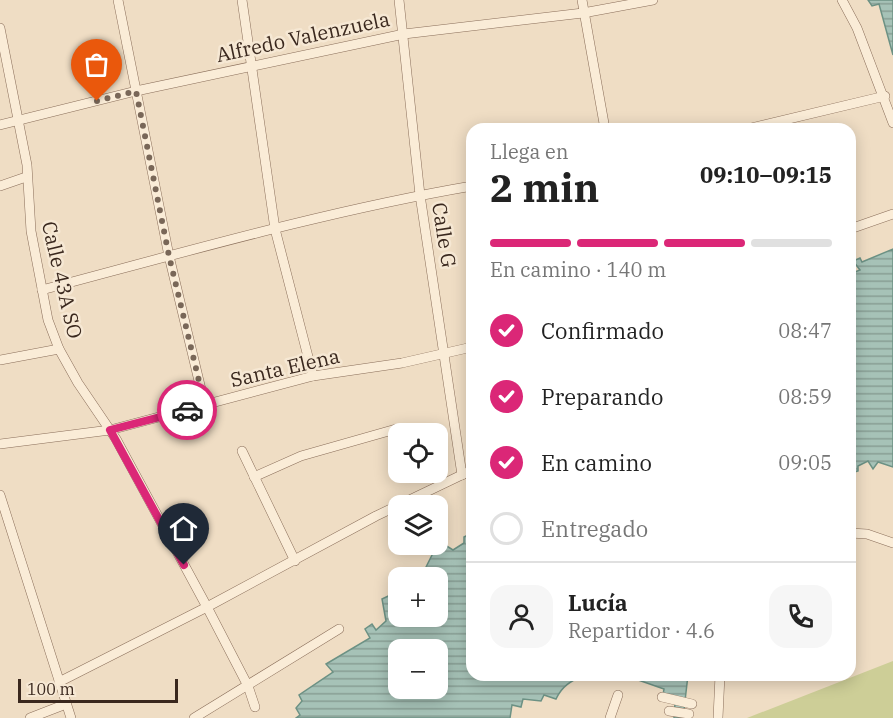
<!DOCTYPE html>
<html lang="es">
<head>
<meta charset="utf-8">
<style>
	:root { --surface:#fff; --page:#f6f6f6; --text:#222; --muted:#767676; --line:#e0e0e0; --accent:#db2777 }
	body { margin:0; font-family:"IBM Plex Serif",serif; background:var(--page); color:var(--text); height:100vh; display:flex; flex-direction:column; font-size:22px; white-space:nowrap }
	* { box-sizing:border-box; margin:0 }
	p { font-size:20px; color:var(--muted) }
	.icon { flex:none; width:33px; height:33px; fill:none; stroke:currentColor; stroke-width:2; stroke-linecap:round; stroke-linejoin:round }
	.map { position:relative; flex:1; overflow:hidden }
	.panel { position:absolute; left:466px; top:123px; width:390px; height:558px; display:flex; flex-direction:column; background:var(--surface); border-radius:18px; box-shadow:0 3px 15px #0003 }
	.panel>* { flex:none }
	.fabs { position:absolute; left:388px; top:423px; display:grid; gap:12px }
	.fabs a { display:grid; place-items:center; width:60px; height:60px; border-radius:12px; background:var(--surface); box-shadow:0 3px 15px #0003; font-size:30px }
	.scale { position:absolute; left:18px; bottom:15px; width:160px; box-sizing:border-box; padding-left:6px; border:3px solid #3a281e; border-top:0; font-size:16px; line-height:21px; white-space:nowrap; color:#3a281e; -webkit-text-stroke:4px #f6e8d4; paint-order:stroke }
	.pin { position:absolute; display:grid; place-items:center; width:51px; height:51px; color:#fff; margin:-62px -26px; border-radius:50% 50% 50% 0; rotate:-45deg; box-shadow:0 0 6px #0007 }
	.pin .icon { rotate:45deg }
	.courier { position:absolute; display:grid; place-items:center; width:60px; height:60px; margin:-30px; border:4px solid #db2777; border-radius:50%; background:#fff; color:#222; box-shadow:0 2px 8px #0007 }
	.overview em { font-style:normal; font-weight:700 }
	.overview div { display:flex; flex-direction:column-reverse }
	.overview { display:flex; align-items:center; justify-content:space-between; height:102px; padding:0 24px }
	h1 { font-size:39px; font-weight:700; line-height:45px }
	.bar { display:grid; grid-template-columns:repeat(4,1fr); gap:9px 6px; align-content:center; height:72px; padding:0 24px }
	.bar i { height:8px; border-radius:4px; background:var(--line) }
	.bar .current { background:var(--accent) }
	.bar p { grid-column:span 4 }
	.line { display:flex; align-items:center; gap:15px; padding:0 24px; border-top:2px solid var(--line) }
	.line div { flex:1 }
	.round { display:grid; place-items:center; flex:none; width:63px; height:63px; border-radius:18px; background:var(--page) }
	ol { padding:0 24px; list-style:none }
	li { display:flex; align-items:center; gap:18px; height:66px }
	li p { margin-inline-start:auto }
	li .icon { padding:6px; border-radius:50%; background:var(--accent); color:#fff; stroke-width:4 }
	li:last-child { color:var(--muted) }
	li i { width:33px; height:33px; border:3px solid var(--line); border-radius:50% }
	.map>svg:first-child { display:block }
</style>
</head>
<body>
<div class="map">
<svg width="893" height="718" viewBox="0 0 893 718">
	<defs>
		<pattern id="water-rules" width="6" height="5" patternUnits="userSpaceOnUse" patternTransform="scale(1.5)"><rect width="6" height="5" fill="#a6c2b7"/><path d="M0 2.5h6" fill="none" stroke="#889e94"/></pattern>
	</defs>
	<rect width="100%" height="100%" fill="#efddc4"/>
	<!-- pitch -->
	<path fill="#cdce97" d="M893,661v57h-146z"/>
	<!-- water -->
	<g fill="url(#water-rules)" stroke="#6c9184" stroke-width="1.5" fill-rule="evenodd">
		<path d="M868,0h25v55l-14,-51 -7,2z"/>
		<path d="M893,249v218l-15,-5 -5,7 -5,-8 -10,5v5l-7,2 -1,-199 10,-4 -7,-9 7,-3 2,4z"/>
		<path d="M472,533v142h112c-13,6 -22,11 -28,24l-12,-4 -3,6 -18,-2 -2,8 -9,-2 -2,13h-214l4,-3 -4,-7 6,-7 -3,-6 34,-23 -7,-8 44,-26 -5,-9 7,-5 4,6 10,-9 -4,-22 17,-8v25h39v-38l-22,-1 9,-8 14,-28 14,9 11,-7v-6zM399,650h39v38h-39z"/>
		<path d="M624,675h64l-5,43h-9l1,-15 -13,-3 2,-11z"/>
	</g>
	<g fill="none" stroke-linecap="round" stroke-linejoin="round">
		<!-- street casing -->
		<g stroke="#8a6e5a" stroke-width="10">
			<g id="street">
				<path d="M118,0l51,256 36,150"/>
				<path d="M242,0l33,229 38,147"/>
				<path d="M399,0l21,195 42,280"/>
				<path d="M582,0l23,129"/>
				<path d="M842,0l15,28 36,95"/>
				<path d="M0,28l27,137 4,66 17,89 11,29 19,34 38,56 91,168 41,79 7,21"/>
				<path d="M0,125l136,-34 268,-57 179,-21 70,-13"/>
				<path d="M747,129l138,-33"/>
				<path d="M0,186l26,-9"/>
				<path d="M850,229l43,-15"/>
				<path d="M42,290c143,-38 285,-79 430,-104"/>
				<path d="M0,360l59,-11"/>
				<path d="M0,444l110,-14 203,-54 89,-13 70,-16"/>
				<path d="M242,451l53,110"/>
				<path d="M254,477l47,-21 95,-27"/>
				<path d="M0,495l71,223"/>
				<path d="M850,533l17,1 26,9"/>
				<path d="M59,682l148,-75 169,-91 96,-46"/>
				<path d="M662,697l30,7"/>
				<path d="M669,711l20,3"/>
				<path d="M30,718l36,-14"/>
				<path d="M194,718l145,-89"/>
				<path d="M610,718l8,-23"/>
				<path d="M718,718l2,-43"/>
			</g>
		</g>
		<!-- street -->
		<use href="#street" stroke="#faecd7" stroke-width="9"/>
	</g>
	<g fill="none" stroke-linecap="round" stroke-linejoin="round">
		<!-- done -->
		<path stroke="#796758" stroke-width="6" stroke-dasharray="0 10.8" d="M97,101l39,-10 33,165 36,150 -18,4"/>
		<!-- route -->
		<path stroke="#db2777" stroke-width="8" d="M184,565l-74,-135 77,-20"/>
	</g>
	<g text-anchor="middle" stroke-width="5" stroke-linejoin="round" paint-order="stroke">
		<!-- street labels -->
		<g font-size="20" fill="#3a281e" stroke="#f6e8d4">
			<text transform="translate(303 37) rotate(-12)" y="7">Alfredo Valenzuela</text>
			<text transform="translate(444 235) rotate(81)" y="7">Calle G</text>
			<text transform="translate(62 280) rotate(77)" y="7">Calle 43A SO</text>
			<text transform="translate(285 368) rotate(-13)" y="7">Santa Elena</text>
		</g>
	</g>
</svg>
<div class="fabs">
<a><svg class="icon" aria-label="locate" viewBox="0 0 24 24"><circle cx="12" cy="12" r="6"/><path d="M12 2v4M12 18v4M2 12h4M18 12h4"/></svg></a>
<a><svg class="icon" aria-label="layers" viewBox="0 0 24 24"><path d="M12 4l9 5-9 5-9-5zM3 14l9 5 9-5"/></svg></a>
<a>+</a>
<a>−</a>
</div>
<div class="scale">100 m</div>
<div class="pin" style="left:97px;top:101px;background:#ea580c"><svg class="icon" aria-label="bag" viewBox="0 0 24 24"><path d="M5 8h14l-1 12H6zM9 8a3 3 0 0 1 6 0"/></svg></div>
<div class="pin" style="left:184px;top:565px;background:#1f2937"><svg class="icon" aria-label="home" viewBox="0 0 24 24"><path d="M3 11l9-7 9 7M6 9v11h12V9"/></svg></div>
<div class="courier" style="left:187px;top:410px"><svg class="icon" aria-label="car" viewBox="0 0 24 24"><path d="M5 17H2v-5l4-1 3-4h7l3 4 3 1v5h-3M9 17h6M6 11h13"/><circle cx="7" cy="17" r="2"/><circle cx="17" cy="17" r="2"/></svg></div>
<section class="panel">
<div class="overview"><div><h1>2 min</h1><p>Llega en</p></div><em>09:10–09:15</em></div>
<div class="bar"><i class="current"></i><i class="current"></i><i class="current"></i><i></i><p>En camino · 140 m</p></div>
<ol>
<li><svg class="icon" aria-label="check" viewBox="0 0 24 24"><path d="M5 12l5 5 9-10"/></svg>Confirmado<p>08:47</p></li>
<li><svg class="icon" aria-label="check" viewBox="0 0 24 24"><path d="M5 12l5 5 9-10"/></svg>Preparando<p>08:59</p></li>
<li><svg class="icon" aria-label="check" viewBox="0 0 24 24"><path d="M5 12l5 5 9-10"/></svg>En camino<p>09:05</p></li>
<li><i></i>Entregado</li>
</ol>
<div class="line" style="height:108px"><a class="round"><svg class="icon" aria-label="person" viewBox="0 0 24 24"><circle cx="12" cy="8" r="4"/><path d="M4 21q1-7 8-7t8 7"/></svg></a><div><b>Lucía</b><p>Repartidor · 4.6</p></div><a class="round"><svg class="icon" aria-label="phone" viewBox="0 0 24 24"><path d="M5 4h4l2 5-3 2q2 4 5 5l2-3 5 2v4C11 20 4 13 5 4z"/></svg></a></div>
</section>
</div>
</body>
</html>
